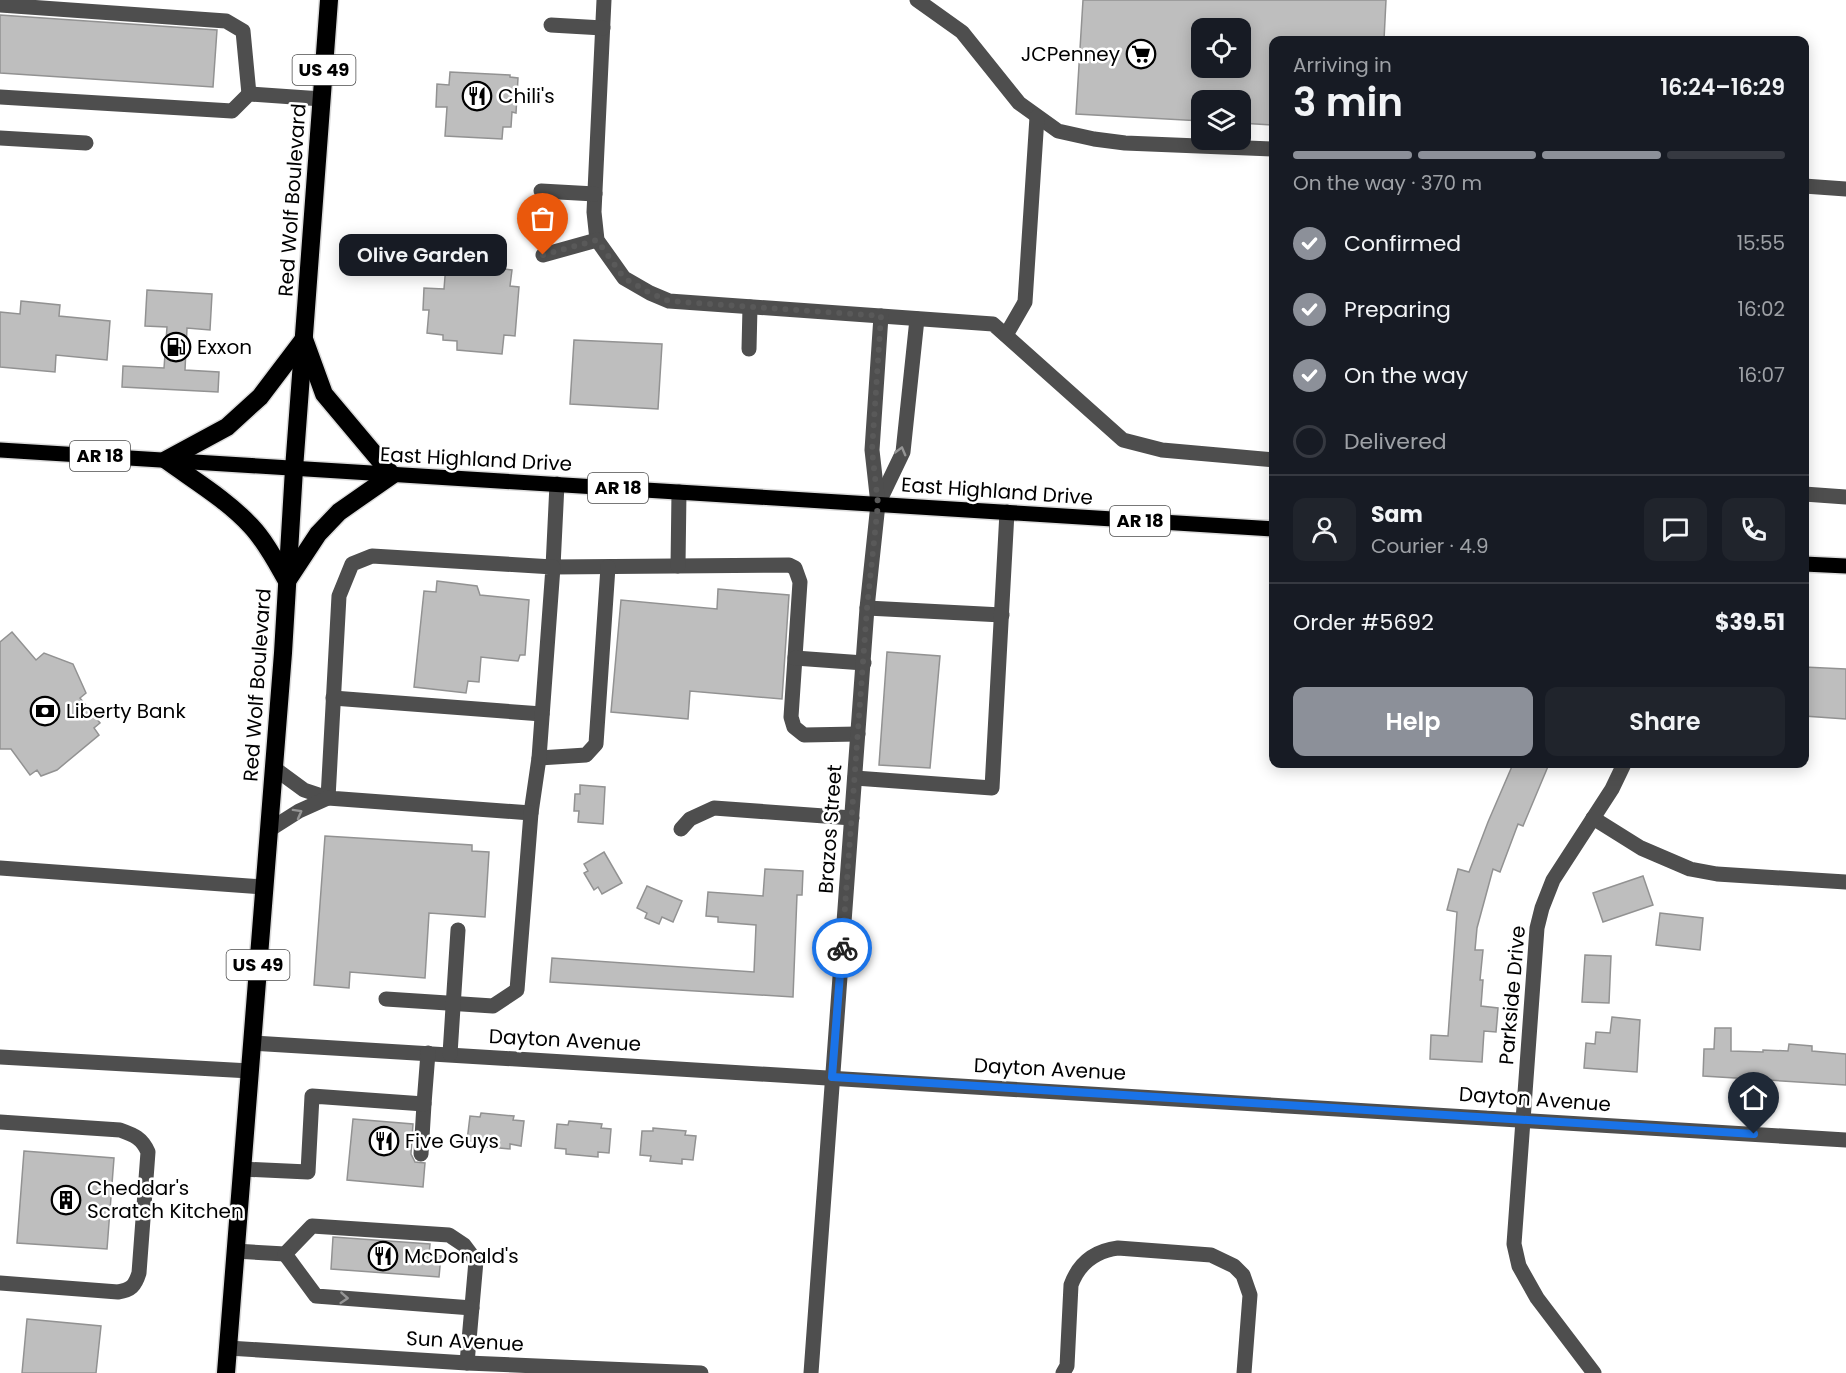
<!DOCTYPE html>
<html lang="en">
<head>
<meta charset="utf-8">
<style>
	:root { --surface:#171b24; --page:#20242c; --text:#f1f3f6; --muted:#9ea1a6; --line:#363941; --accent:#8c9099 }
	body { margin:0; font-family:Poppins,sans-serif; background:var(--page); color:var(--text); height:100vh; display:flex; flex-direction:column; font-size:22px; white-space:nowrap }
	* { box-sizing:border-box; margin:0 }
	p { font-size:20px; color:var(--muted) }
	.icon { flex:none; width:33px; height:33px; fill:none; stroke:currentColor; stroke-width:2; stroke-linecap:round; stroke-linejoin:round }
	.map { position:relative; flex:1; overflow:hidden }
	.panel { position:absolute; left:1269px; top:36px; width:540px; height:732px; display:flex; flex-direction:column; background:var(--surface); border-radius:12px; box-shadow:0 3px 15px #0003 }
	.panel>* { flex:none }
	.fabs { position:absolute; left:1191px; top:18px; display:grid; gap:12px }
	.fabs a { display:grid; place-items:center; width:60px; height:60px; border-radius:12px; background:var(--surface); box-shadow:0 3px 15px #0003; font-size:30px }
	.pin { position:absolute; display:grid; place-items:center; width:51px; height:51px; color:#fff; margin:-62px -26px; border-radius:50% 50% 50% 0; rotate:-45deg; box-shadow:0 0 6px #0007 }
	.pin .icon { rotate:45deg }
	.courier { position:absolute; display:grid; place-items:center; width:60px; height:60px; margin:-30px; border:4px solid #1a73e8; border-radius:50%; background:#fff; color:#222; box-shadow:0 2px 8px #0007 }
	.bubble { position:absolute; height:42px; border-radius:12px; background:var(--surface); box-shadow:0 3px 15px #0003; font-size:20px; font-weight:600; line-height:42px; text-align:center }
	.overview em { font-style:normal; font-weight:600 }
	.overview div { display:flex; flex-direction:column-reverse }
	.overview { display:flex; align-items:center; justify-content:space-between; height:102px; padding:0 24px }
	h1 { font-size:39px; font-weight:600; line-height:45px }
	.bar { display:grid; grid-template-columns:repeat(4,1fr); gap:9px 6px; align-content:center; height:72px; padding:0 24px }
	.bar i { height:8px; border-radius:4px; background:var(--line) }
	.bar .current { background:var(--accent) }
	.bar p { grid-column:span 4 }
	.line { display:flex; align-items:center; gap:15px; padding:0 24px; border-top:2px solid var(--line) }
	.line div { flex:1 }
	.round { display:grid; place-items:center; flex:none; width:63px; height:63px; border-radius:12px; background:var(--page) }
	ol { padding:0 24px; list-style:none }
	li { display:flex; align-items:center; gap:18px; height:66px }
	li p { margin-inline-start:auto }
	li .icon { padding:6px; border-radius:50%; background:var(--accent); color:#fff; stroke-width:4 }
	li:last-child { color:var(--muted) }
	li i { width:33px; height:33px; border:3px solid var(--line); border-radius:50% }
	.primary-button { display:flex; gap:12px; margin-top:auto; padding:12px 24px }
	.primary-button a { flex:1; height:69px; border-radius:12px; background:var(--accent); color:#fff; font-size:24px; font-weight:600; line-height:69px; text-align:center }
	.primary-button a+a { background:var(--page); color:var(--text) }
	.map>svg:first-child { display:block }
</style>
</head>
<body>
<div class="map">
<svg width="1846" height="1373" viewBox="0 0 1846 1373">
	<rect width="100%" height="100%" fill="#fff"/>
	<!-- building -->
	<g fill="#bebebe" stroke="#929292" stroke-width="1.5" fill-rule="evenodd">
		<path d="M1083,0h303l-2,40h-110v85l-34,-2v-23h-38v21l-126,-7zM1202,28h38v40h-38z"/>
		<path d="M0,15l217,15 -4,57 -213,-14z"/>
		<path d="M450,72l60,3v2l8,1 -2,35 -4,-1 -1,15h-8l-1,12 -57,-3 2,-29h-11l1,-23 12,1z"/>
		<path d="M466,260l39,4v5l7,1 -2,16 9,1 -4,49 -11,-1 -2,19 -45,-4v-9l-14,-1v-5l-16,-2 2,-23h-6l1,-22 20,1 2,-25 20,2z"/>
		<path d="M147,290l65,4 -2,36 -23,-2 -2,42 34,2 -1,20 -96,-5 1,-21 41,2 3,-41 -22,-1z"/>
		<path d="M21,301l39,4 -1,11 51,5 -3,39 -51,-5 -1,17 -55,-5v-55l20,2z"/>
		<path d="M574,340l88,4 -4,65 -88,-5z"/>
		<path d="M437,581l40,5 3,9 49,5 -4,55h-5l-2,6 -37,-4 -2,25 -11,-1 -2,12 -52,-6 10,-96 12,1z"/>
		<path d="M718,589l71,6 -7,104 -92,-8 -2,28 -77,-7 10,-112 96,9z"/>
		<path d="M12,632l24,28 8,-7 29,11 13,29 -6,5 20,25 -6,5 5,7 -42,35 -16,6 -4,-6 -7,5 -19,-26h-11v-107z"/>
		<path d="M887,652l53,4 -10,112 -51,-3z"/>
		<path d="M1804,667l42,2v50l-42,-3z"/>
		<path d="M1513,764h36l-26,62 -5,-2 -18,48 -7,-3 -16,59 -2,22h8l-3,30h3l-2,26 17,2 -2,24 -12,-1 -2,31 -52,-3 1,-24 17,1 9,-124 -10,-2 11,-41 11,3 19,-50z"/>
		<path d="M580,785l25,2 -2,37 -25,-2 1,-11h-5l1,-17h5z"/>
		<path d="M325,836l147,9v6l17,1 -4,65 -56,-4 -4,65 -75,-6 -1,16 -35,-3z"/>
		<path d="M604,852l18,31 -20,11 -4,-7 -4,3 -10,-17 4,-2 -4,-7z"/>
		<path d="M765,869l38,2 -1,24h-5l-4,102 -243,-15 2,-24 202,14 2,-47 -38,-3v-5l-12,-1 2,-24 55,4z"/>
		<path d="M1643,876l10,29 -50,17 -10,-29z"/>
		<path d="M647,886l35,15 -9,21 -11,-5 -3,7 -14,-6 2,-5 -10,-5z"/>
		<path d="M1660,913l43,5 -3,32 -44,-5z"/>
		<path d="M1585,955l26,1 -2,47 -27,-1z"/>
		<path d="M1612,1017l28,3 -3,52 -53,-4 2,-25 9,1 1,-12 14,1z"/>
		<path d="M1715,1028h16v23l32,1v-2l25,1 1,-7 23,2v5l34,3v31l-143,-9 1,-27h10z"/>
		<path d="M481,1113l33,3 -1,4 11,1 -3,25 -11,-2v5l-32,-3v-5h-11l3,-25 10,1z"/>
		<path d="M353,1119l60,5 -2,30 4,8 10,1 -2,24 -76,-7z"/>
		<path d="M569,1121l33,3 -1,4 10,1 -2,24 -11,-1v5l-32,-3v-5l-11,-1 2,-24 11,1z"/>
		<path d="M653,1128l33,3 -1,4 11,1 -3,24 -11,-1v5l-32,-3 1,-5 -11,-1 2,-24h11z"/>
		<path d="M24,1151l90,7 -7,91 -90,-6z"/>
		<path d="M333,1237l97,7 -1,11 12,1 -2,21 -108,-8z"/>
		<path d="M27,1319l74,7 -5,47h-74z"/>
	</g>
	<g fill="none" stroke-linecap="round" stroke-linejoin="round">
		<!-- major casing -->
		<g stroke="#dbdbdb" stroke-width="18">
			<g id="major">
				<path d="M0,450l1274,79"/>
				<path d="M1804,564l42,2"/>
			</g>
		</g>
		<!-- highway casing -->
		<g stroke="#dbdbdb" stroke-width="21">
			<g id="highway">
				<path d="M304,339l20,55 68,81 -53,37 -21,22 -31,47c-11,-19 -21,-39 -36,-55 -24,-26 -56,-45 -85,-66l61,-33 33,-30z"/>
				<path d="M226,1373l57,-720 11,-184 35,-469"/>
			</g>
		</g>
		<!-- minor -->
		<g stroke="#4e4e4e" stroke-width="15">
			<path d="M604,0l-10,212 3,28 27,38 26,15 19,8 324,23 130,116 39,10 112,10"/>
			<path d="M917,0l45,32 57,71 39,28 36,8 31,4 149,6"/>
			<path d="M0,5l226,16 17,10 6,63"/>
			<path d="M551,25l52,3"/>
			<path d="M0,97l232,14 17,-17 73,5"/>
			<path d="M0,138l86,5"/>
			<path d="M1804,186l42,3"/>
			<path d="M541,191l54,3"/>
			<path d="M543,255l54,-15"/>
			<path d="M1006,335l19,-33 12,-185"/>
			<path d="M749,349l1,-42"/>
			<path d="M557,484l-4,83 236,-2 6,3 5,14 -9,135 3,10 10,8 54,-1"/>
			<path d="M1804,494l42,3"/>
			<path d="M878,504l25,-52 14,-133"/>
			<path d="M678,566l1,-74"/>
			<path d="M867,608l135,7"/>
			<path d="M795,658l69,5"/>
			<path d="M333,698l209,16"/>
			<path d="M539,758l47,-3 10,-11 12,-177"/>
			<path d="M274,768l30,22 24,8 203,15 8,-55 14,-191 -181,-11 -20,8 -13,32 -11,202"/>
			<path d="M855,778l137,10 15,-276"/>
			<path d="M1593,818l48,30 49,21 27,5 129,8"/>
			<path d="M681,829l9,-10 24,-11 138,10"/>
			<path d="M269,830l30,-19 29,-13"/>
			<path d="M0,868l264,19"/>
			<path d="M386,999l107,7 24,-16 14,-177"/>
			<path d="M252,1043l1594,97"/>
			<path d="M450,1054l8,-124"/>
			<path d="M0,1057l250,14"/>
			<path d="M0,1122l120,8c14,5 22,8 28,22l-9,121c-4,13 -8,17 -21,19l-118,-9"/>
			<path d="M421,1154l3,-50"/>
			<path d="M242,1169l66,3 4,-76 112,8 4,-51"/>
			<path d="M235,1251l50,3 27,-28 137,9 15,10 12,16 -9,102"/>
			<path d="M285,1254l31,42 156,12"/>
			<path d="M228,1348l239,15 234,10"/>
			<path d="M811,1373l56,-765 11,-104 -6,-54 9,-134"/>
			<path d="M1063,1373l4,-7 4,-81c8,-22 24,-34 47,-37l93,7 23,11 9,9 7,20 -6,78"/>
			<path d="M1594,1373l-57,-75 -18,-32 -5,-22 23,-316 5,-20 11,-28 59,-91 12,-25"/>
		</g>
		<!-- major -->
		<use href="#major" stroke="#000" stroke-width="15"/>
		<!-- highway -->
		<use href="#highway" stroke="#000" stroke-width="18"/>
	</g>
	<!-- one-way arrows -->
	<defs><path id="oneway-chevron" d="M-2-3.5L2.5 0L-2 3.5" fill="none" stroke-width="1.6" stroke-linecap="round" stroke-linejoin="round" transform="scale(1.5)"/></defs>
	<g stroke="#959595">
		<use href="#oneway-chevron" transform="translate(901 451) rotate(-75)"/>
		<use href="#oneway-chevron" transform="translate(298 813) rotate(-29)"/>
		<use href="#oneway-chevron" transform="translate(344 1298) rotate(4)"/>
	</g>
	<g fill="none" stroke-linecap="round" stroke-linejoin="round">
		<!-- done -->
		<path stroke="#595959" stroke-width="6" stroke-dasharray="0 10.8" d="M543,255l54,-15 27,38 26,15 19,8 212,15 -9,134 6,54 -11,104 -25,340"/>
		<!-- route -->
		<path stroke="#1a73e8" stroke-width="8" d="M842,948l-10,129 922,57"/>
	</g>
	<!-- icons -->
	<defs>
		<g id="supermarket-ring" transform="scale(1.5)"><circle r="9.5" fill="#fff" stroke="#000" stroke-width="1.5"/><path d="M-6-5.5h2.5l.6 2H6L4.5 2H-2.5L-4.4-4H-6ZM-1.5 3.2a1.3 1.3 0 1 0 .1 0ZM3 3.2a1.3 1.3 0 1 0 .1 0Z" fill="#000"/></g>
		<g id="restaurant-ring" transform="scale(1.5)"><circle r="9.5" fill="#fff" stroke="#000" stroke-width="1.5"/><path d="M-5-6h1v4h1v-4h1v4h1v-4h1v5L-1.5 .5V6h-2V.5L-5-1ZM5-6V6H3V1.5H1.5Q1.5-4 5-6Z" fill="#000"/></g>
		<g id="fuel-ring" transform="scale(1.5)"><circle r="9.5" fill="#fff" stroke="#000" stroke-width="1.5"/><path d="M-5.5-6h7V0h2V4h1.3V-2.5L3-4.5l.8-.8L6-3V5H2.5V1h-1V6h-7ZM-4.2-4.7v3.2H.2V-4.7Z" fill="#000"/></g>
		<g id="bank-ring" transform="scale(1.5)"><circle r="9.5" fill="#fff" stroke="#000" stroke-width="1.5"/><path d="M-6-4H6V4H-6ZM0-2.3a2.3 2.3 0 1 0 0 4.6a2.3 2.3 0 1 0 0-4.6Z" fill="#000"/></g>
		<g id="building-ring" transform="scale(1.5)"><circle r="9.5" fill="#fff" stroke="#000" stroke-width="1.5"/><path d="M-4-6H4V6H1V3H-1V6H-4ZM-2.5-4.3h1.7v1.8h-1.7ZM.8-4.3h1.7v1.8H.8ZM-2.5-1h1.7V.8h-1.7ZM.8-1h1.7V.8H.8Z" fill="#000"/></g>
	</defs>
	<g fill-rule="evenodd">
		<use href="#supermarket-ring" x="1141" y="54"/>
		<use href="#restaurant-ring" x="477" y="96"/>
		<use href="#fuel-ring" x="176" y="347"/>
		<use href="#bank-ring" x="45" y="711"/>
		<use href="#restaurant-ring" x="384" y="1141"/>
		<use href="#building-ring" x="66" y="1200"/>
		<use href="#restaurant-ring" x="383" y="1256"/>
	</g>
	<g text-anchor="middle" stroke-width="5" stroke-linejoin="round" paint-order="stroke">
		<!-- shield labels -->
		<g fill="#fff" stroke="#4c4c4c" stroke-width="1.5">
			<rect x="292.5" y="55" width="63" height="30" rx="4.5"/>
			<rect x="70" y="441" width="60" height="30" rx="4.5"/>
			<rect x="588" y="473" width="60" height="30" rx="4.5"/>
			<rect x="1110" y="506" width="60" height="30" rx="4.5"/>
			<rect x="226.5" y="950" width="63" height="30" rx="4.5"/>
		</g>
		<g font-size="18" font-weight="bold" fill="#000">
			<text x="324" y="76">US 49</text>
			<text x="100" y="462">AR 18</text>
			<text x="618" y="494">AR 18</text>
			<text x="1140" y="527">AR 18</text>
			<text x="258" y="971">US 49</text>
		</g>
		<!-- poi labels -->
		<g font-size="20" fill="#000" stroke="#fff" text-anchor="start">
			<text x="1120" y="61" text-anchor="end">JCPenney</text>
			<text x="498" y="103">Chili's</text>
			<text x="197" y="354">Exxon</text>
			<text x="66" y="718">Liberty Bank</text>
			<text x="405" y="1148">Five Guys</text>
			<text x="87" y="1195">Cheddar's<tspan x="87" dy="23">Scratch Kitchen</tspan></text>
			<text x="404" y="1263">McDonald's</text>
		</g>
		<!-- street labels -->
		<g font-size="20" fill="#000" stroke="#fff">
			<text transform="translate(292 200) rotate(-86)" y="7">Red Wolf Boulevard</text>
			<text transform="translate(476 459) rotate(3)" y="7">East Highland Drive</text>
			<text transform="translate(997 491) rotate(4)" y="7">East Highland Drive</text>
			<text transform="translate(257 685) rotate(-86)" y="7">Red Wolf Boulevard</text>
			<text transform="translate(830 829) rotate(-86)" y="7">Brazos Street</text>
			<text transform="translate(1512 995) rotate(-85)" y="7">Parkside Drive</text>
			<text transform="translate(565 1040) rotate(3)" y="7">Dayton Avenue</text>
			<text transform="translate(1050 1069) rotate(3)" y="7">Dayton Avenue</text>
			<text transform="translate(1535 1099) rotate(4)" y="7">Dayton Avenue</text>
			<text transform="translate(465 1341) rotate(3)" y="7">Sun Avenue</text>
		</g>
	</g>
</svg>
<div class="fabs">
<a><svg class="icon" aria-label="locate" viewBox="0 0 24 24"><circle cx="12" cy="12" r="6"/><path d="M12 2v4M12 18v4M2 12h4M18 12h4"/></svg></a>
<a><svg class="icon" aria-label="layers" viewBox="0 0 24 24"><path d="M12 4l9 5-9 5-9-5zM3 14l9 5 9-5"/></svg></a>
</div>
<div class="pin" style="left:543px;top:255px;background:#ea580c"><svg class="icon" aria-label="bag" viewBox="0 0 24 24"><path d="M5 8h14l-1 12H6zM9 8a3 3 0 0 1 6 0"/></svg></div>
<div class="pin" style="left:1754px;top:1134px;background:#1f2937"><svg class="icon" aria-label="home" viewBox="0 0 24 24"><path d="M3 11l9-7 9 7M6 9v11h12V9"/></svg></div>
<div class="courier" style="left:842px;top:948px"><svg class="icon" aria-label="bike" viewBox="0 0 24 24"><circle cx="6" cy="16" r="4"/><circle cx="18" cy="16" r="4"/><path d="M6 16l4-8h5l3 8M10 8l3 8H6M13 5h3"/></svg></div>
<div class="bubble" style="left:339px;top:234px;width:168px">Olive Garden</div>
<section class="panel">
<div class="overview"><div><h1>3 min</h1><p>Arriving in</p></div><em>16:24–16:29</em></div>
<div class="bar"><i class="current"></i><i class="current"></i><i class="current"></i><i></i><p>On the way · 370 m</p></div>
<ol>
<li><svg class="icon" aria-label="check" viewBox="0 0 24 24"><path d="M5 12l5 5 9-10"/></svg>Confirmed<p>15:55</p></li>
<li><svg class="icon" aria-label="check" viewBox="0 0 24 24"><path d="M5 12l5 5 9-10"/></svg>Preparing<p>16:02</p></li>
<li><svg class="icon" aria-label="check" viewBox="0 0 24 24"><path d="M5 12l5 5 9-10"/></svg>On the way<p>16:07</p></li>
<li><i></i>Delivered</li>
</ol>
<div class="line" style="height:108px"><a class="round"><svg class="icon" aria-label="person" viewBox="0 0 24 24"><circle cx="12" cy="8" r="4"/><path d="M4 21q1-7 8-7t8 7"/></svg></a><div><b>Sam</b><p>Courier · 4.9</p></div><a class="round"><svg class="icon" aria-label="chat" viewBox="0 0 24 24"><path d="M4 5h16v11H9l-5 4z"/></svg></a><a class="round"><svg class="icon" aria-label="phone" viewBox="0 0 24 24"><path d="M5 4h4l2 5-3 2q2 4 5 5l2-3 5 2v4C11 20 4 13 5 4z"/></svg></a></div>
<div class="line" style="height:78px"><div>Order #5692</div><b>$39.51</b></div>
<div class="primary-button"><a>Help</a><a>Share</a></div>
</section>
</div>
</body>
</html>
